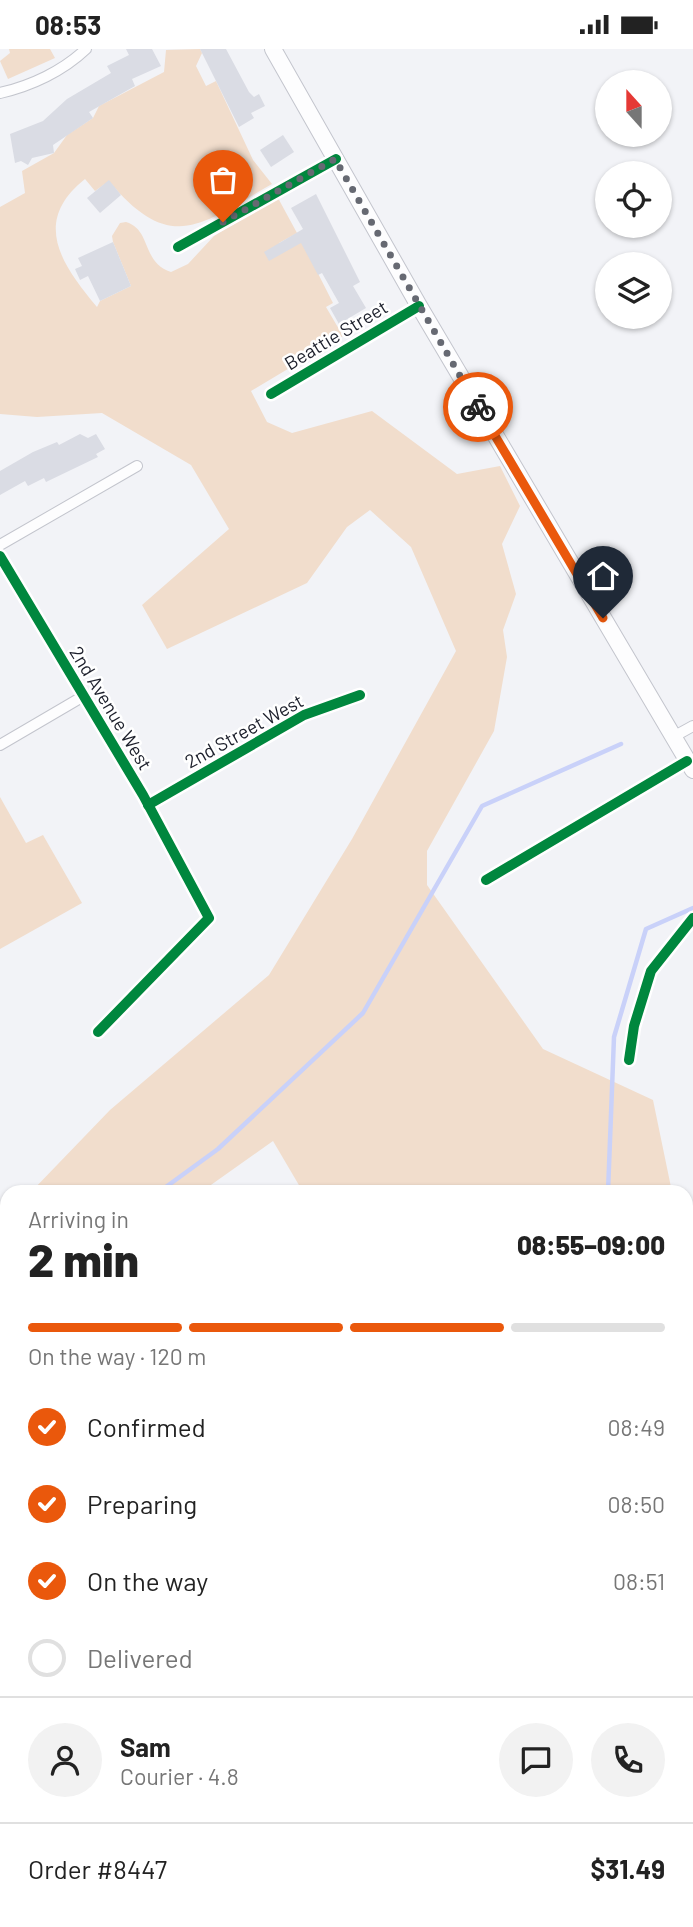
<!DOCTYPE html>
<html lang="en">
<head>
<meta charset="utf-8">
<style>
	:root { --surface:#fff; --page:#f2f2f2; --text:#222; --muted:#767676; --line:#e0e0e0; --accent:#ea580c }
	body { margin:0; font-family:Barlow,sans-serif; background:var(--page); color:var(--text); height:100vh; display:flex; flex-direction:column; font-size:26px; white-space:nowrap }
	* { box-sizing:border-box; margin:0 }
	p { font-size:23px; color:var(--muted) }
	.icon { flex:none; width:38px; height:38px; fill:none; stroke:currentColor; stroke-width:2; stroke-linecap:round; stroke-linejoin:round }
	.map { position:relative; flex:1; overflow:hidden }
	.sheet { position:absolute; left:0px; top:1136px; width:693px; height:744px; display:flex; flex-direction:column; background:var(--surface); border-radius:21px 21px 0 0; box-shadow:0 2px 5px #0004 }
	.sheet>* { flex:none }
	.needle { width:46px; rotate:339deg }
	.tools { position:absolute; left:595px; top:21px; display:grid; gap:14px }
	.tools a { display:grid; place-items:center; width:77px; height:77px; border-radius:50%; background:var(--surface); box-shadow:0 2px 5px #0004; font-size:35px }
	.pin { position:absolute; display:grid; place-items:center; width:60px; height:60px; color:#fff; margin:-72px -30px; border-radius:50% 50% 50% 0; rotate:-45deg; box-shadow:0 0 7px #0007 }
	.pin .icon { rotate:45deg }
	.courier { position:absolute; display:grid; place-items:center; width:70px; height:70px; margin:-35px; border:5px solid #ea580c; border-radius:50%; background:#fff; color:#222; box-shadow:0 2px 9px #0007 }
	.summary em { font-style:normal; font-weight:800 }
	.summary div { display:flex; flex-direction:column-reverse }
	.summary { display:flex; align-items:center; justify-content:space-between; height:119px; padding:0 28px }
	h1 { font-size:46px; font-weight:800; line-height:52px }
	.bar { display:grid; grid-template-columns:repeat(4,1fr); gap:10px 7px; align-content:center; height:84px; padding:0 28px }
	.bar i { height:9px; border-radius:5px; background:var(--line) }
	.bar .on { background:var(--accent) }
	.bar p { grid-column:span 4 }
	.line { display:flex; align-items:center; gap:18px; padding:0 28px; border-top:2px solid var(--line) }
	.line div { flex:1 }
	.round { display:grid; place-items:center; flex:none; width:74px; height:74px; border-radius:37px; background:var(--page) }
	ol { padding:0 28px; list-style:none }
	li { display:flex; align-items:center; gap:21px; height:77px }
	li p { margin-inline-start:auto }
	li .icon { padding:7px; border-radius:50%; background:var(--accent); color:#fff; stroke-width:4 }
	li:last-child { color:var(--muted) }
	li i { width:38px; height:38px; border:4px solid var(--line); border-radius:50% }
	.status { display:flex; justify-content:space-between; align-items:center; height:49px; padding:0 35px; background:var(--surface); direction:ltr }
	.status svg { height:19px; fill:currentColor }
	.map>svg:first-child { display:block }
</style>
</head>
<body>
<div class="status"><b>08:53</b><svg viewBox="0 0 49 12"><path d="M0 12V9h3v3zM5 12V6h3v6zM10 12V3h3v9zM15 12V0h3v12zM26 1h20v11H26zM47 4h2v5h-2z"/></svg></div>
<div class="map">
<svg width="693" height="1878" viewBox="0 0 693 1878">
	<rect width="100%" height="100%" fill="#f2f3f7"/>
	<!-- green -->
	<g fill="#f1ddcc">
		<path d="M9,0h41l5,9 -47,21 -8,-18 10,-8z"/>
		<path d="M200,0l2,4 -6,13 10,20 10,-5 37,79 19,24c-70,40 -101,72 -163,-3l-14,10 -10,-12c-54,43 -23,86 12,128l3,-6 31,-15 -18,-44 -1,-6 8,-13 6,-1c26,8 15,40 45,50l17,-8 26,-28 64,-38 19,35 -18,10 23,-1 31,61 -7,4 17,29 -92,55 16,31 25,11 80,-22 85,63 43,-8 20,40 -18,38 14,50 -13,36 4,27 -13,74 -67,120v34l116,164 110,51 19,92h-369l-30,-51 -72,51h-170l79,-82 159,-135 83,-136 104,-188 -45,-104 -41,-37 -23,17 -40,56 -140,66 -25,-44 87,-76 -38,-64 -89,-52 -65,4 -37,-3v-207l25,-14 -3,-22 32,-18 13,-18 26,-17 6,-12 65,-34 2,-22z"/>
		<path d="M0,748l26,46 17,-8 39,68 -82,46z"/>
		<path d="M686,1209l7,33v183h-7z"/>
		<path d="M7,1244v82l-7,11v-85z"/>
		<path d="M693,1731v147h-520l-3,-5 516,-1v-112z"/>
	</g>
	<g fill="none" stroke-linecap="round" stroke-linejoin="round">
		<!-- stream -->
		<g stroke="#c9d1f9" stroke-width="4.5">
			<path d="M159,1143l59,-43 145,-136 119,-207 139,-62"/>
			<path d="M608,1143l6,-155 32,-108 47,-21"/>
			<path d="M0,1307l7,-11"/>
			<path d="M686,1363l7,91 -7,18"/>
		</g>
	</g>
	<!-- building -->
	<g fill="#dadce4">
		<path d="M126,0h26l9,17 -29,13 3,7 -46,26 4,6 -40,27 1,8 -22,5 -4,7 -7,-4 -6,2 -5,-29 33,-13 24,-22 44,-26 -4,-7 22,-11z"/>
		<path d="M200,0h26l23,43 5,5 5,-3 6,12 -14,7 3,5 -15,9z"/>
		<path d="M283,86l11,17 -23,15 -11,-17z"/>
		<path d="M109,131l12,15 -21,18 -13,-15z"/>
		<path d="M316,145l44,88 -7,4 13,22 -27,16 -9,-16 9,-5 -17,-30 -4,2 -17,-32 -32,18 -5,-9 39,-23 -12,-21z"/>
		<path d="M113,193l18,44 -31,15 -12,-25 -8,4 -5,-11 7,-3 -4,-8z"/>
		<path d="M80,385l8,4 8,-4 9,15 -9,5 2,3 -52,25 -2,-4 -16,8 -3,-5 -25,14v-24l33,-19 24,-10 2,3z"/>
	</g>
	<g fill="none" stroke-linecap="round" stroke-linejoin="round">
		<!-- street casing -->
		<g stroke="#c3c5cd" stroke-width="12">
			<g id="street">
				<path d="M0,44c31,-7 63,-22 86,-44"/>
				<path d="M178,198l158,-88"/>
				<path d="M271,345l148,-88"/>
				<path d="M0,496l137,-79"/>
				<path d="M0,507l143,239 66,123 -111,114"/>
				<path d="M673,688l20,-11"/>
				<path d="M0,696l82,-48"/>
				<path d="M148,756l156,-90 56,-20"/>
				<path d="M486,831l201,-119"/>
				<path d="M629,1011l5,-34 17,-55 42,-53"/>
				<path d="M0,1526l7,-5"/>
				<path d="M0,1781l7,-4"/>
			</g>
		</g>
		<!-- secondary casing -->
		<g stroke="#c3c5cd" stroke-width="18">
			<g id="secondary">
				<path d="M273,0l146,257 274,464"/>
				<path d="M0,1609l7,12"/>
				<path d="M152,1872l3,6"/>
			</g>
		</g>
		<!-- street -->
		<use href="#street" stroke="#fdfdfe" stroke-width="10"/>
		<!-- secondary -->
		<use href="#secondary" stroke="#fdfdfe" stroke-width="16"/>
		<!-- cycleway casing -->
		<g stroke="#fff" stroke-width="15">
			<g id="cycleway">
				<path d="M178,198l158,-88"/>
				<path d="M271,345l148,-88"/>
				<path d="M0,507l143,239 66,123 -111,114"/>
				<path d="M148,756l156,-90 56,-20"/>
				<path d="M486,831l201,-119"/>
				<path d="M629,1011l5,-34 17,-55 42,-53"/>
			</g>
		</g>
		<!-- cycleway -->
		<use href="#cycleway" stroke="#00873e" stroke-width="10"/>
	</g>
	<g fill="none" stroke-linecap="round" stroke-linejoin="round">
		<!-- done -->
		<path stroke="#666972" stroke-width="7" stroke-dasharray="0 12.6" d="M223,173l112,-63 143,248"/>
		<!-- route -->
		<path stroke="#ea580c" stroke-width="9" d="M478,358l125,211"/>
	</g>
	<g text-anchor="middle" stroke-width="5" stroke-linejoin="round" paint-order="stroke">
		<!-- street labels -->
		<g font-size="19" fill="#1b1e2a" stroke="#fff">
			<text transform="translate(336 286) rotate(-31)" y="7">Beattie Street</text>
			<text transform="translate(111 659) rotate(59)" y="7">2nd Avenue West</text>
			<text transform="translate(244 682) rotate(-29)" y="7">2nd Street West</text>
		</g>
	</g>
</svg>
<div class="tools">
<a><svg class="needle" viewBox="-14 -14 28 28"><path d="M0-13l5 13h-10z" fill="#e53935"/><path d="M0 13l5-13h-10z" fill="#767676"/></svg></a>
<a><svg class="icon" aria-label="locate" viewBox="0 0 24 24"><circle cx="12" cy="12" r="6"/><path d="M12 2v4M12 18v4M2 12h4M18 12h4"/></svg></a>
<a><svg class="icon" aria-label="layers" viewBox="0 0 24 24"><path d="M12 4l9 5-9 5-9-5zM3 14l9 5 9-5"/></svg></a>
</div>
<div class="pin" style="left:223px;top:173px;background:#ea580c"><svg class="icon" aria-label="bag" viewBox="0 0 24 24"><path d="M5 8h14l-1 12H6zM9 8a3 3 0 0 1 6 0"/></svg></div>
<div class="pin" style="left:603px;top:569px;background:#1f2937"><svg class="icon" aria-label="home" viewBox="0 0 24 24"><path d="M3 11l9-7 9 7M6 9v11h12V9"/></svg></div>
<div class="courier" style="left:478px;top:358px"><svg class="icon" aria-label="bike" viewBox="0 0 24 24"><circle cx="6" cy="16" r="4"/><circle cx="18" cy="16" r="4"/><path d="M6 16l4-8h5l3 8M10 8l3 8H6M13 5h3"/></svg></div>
<section class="sheet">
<div class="summary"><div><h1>2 min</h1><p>Arriving in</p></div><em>08:55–09:00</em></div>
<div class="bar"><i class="on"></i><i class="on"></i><i class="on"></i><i></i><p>On the way · 120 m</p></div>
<ol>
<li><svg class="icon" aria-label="check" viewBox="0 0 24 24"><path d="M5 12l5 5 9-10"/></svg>Confirmed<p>08:49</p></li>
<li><svg class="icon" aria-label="check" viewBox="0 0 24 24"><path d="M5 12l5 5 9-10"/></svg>Preparing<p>08:50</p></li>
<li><svg class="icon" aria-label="check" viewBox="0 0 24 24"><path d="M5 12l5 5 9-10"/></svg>On the way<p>08:51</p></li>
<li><i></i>Delivered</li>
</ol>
<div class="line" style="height:126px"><a class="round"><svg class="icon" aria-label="person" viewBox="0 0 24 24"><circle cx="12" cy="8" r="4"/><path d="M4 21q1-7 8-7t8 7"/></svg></a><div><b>Sam</b><p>Courier · 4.8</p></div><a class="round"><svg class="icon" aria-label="chat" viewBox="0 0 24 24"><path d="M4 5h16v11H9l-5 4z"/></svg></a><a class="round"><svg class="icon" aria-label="phone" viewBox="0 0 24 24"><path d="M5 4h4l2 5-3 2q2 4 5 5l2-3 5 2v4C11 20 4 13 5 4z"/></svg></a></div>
<div class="line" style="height:91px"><div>Order #8447</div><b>$31.49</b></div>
</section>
</div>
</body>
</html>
